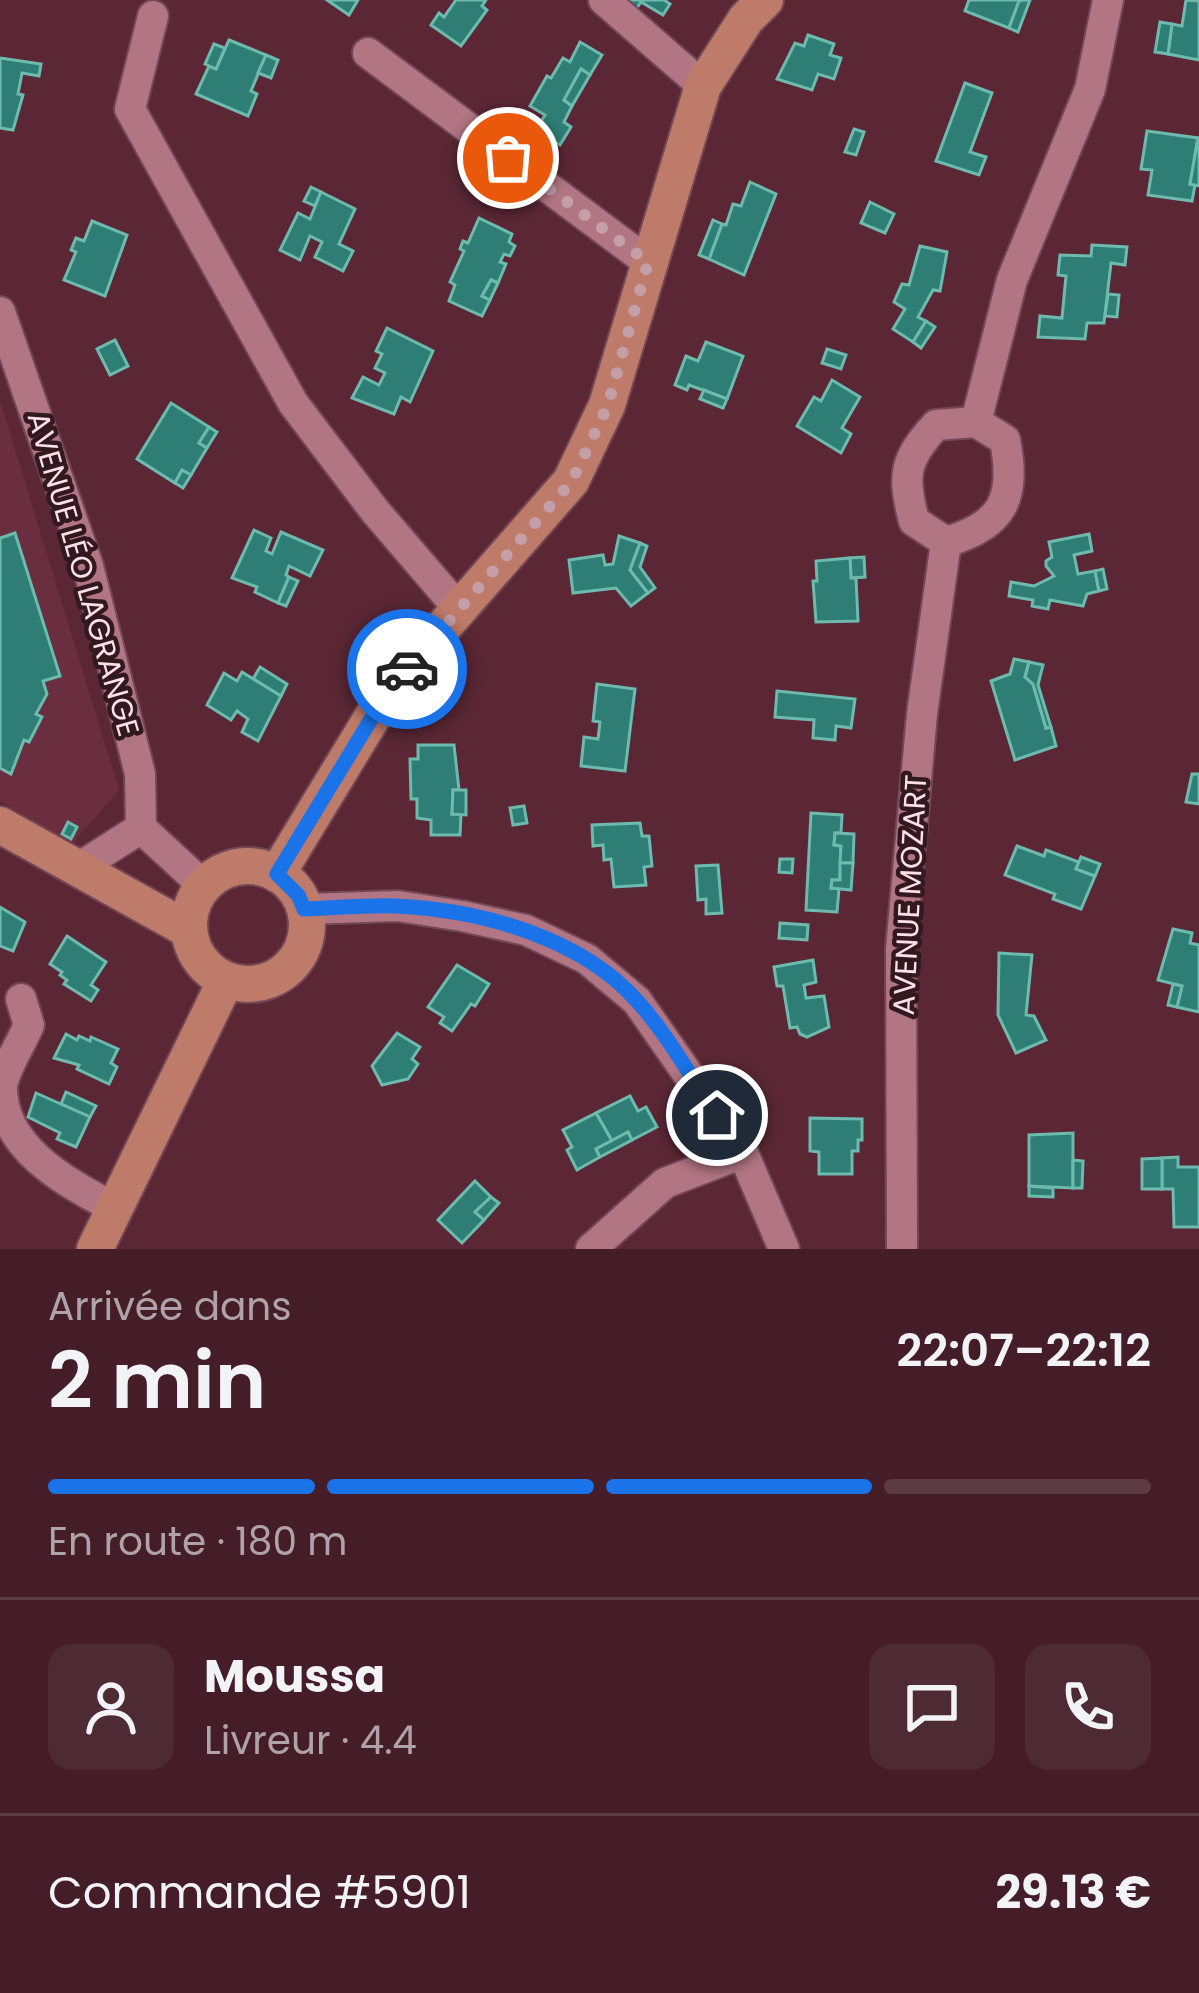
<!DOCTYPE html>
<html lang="fr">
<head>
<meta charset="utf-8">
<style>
	:root { --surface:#441d28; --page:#4e2a34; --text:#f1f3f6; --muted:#afa2a8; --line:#5c3b45; --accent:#1a73e8 }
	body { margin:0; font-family:Poppins,sans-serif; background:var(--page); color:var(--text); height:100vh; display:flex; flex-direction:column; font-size:45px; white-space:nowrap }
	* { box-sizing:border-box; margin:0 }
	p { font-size:39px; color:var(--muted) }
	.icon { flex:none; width:66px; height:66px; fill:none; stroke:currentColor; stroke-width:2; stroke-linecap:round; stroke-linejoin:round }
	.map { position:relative; height:1249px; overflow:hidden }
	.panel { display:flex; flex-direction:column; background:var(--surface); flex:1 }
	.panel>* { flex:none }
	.pin { position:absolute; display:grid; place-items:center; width:102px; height:102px; color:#fff; margin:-51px; border:6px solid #fff; border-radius:50%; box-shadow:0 3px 12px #0007 }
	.courier { position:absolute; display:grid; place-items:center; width:120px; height:120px; margin:-60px; border:9px solid #1a73e8; border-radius:50%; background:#fff; color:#222; box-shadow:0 3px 15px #0007 }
	.head em { font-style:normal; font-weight:600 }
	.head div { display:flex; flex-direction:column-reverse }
	.head { display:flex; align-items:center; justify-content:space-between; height:204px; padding:0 48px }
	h1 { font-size:78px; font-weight:600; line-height:90px }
	.bar { display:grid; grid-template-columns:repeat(4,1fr); gap:18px 12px; align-content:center; height:144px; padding:0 48px }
	.bar i { height:15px; border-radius:9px; background:var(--line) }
	.bar .active { background:var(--accent) }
	.bar p { grid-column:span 4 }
	.line { display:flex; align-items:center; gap:30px; padding:0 48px; border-top:3px solid var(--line) }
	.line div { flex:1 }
	.round { display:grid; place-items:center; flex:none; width:126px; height:126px; border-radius:24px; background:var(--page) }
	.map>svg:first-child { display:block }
</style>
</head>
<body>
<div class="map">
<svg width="1199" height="1249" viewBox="0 0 1199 1249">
	<rect width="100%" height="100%" fill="#5b2735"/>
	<!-- built -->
	<path fill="#6a2e3e" d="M0,400l119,390 -47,54 -72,-43z"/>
	<!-- building -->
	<g fill="#2f7e75" stroke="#6dbaaf" stroke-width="3">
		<path d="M327,0h31l-9,15z"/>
		<path d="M456,0h30l-4,6 5,4 -26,36 -30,-21 8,-12 5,4z"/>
		<path d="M625,0h39l6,4 -7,11 -22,-13 -5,7z"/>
		<path d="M969,0h56l-6,1 -10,27 -44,-17z"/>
		<path d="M1025,0h5l-12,32 -9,-4 10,-27z"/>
		<path d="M1186,0l13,1v59l-31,-6 4,-30 10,2z"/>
		<path d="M1160,22l12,2 -4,30 -13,-2z"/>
		<path d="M808,35l26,9 -4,11 11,3 -7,21 -16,-5 -6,16 -35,-11 18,-36 9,3z"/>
		<path d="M229,40l37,15 -15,36 6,3 -9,22 -52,-22 13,-28 7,3z"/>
		<path d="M580,42l22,13 -12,20 -9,-6 -17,31 8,6 -8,16 7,5 -11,18 -24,-15 9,-15 -15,-9 17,-30 4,2 12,-20 7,4z"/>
		<path d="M214,44l11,4 -9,21 -11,-5z"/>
		<path d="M266,55l12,5 -7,18 -13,-5z"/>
		<path d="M0,58l41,6 -2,12 -17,-3 -4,21 5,1 -10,35 -13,-2z"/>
		<path d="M581,69l9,6 -18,31 -8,-6z"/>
		<path d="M965,83l27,10 -22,59 16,5 -7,18 -43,-14z"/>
		<path d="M854,129l10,3 -8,23 -11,-3z"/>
		<path d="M1147,131l51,7 -8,46 5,1 -3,16 -44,-6 4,-25 -11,-1z"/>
		<path d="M1198,138h1v48l-9,-2z"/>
		<path d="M750,182l26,12 -32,81 -35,-16 13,-35 4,1 7,-21 8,2z"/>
		<path d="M311,187l10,5 -6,14 -11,-5z"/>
		<path d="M321,192l34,17 -16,35 14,7 -10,20 -28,-14 7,-15 -12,-6 -10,24 -20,-10 18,-37 12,6z"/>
		<path d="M870,202l24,12 -9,19 -24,-10z"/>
		<path d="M479,218l33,16 -3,8 6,4 -5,10 -6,-2 -4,8 6,2 -8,19 -7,-3 -9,16 8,4 -8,16 -33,-15 6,-16 -5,-3 14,-31 -4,-2 3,-8 5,2z"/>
		<path d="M713,220l9,4 -13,35 -10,-4z"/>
		<path d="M92,221l35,14 -22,61 -41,-16 12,-28 -5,-2 5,-12 8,3z"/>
		<path d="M1092,245l35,2 -2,18 -14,-2 -7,60h-17l-2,16 -47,-2 2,-21 22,2 4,-42 -8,-1 2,-20 31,1z"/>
		<path d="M920,246l27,6 -7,39 -7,-1 -15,27 8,4 -13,21 -20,-13 12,-20 -11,-7 8,-18 7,1z"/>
		<path d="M491,280l7,3 -8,17 -8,-4z"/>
		<path d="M1108,294l11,1 -2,22 -12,-1z"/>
		<path d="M926,321l9,6 -14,21 -8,-6z"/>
		<path d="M387,328l46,23 -23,51 -9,-5 -7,17 -42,-16 11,-21 16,8 6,-12 -10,-5 7,-14 -6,-3z"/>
		<path d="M115,340l13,26 -18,9 -13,-26z"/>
		<path d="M706,342l37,14 -16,43 -38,-14 -2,5 -12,-5 11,-29 12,5z"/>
		<path d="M827,349l19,6 -5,14 -19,-6z"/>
		<path d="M832,380l28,17 -18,31 9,6 -10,19 -44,-27 17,-29 7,4z"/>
		<path d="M704,390l23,9 -4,9 -23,-9z"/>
		<path d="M171,403l38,24 -10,16 8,5 -16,27 -9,-5 -7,13 -38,-24z"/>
		<path d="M209,427l8,5 -10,16 -8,-5z"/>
		<path d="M182,470l9,5 -8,13 -8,-5z"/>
		<path d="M254,530l17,8 -5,13 6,3 9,-22 42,18 -13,26 -21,-10 -3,9 3,2 -11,26 -23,-11 2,-5 -25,-9z"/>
		<path d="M15,533l45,143 -17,5 4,13 -11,20 6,3 -13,25 -5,-2 -13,34 -11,-6v-230z"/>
		<path d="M1089,534l3,17 -18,4 4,19 17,-3 4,20 -12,3 -4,12 -33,-6 -2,9 -16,-3 1,-6 -24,-4 2,-14 23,4 20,-10 -8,-10v-5l6,-4 -3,-15z"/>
		<path d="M619,536l21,7 -10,27 18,23 -17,13 -15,-18 -43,5 -4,-33 34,-5 2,10 8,-1z"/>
		<path d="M640,543l7,3 -7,21 15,21 -7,5 -18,-23z"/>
		<path d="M864,557l1,20 -14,1 -1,-20z"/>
		<path d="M850,558l1,20h5l2,43 -42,1 -3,-41h4l-1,-20z"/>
		<path d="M1103,569l4,20 -8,2 -4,-20z"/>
		<path d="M289,577l9,4 -12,25 -8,-3z"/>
		<path d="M1014,659l15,3 -4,15 8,7 13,44 5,-1 5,19 -41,14 -24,-79 19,-7z"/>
		<path d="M1029,662l14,3 -5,20 13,42 -5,1 -13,-44 -8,-7z"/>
		<path d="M260,667l27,17 -6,12 -28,-17z"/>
		<path d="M242,672l39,24 -23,45 -16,-9 6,-13 -11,-8 -6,9 -24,-15 17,-32 13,8z"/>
		<path d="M597,684l38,5 -10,82 -44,-5 3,-29 14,2 2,-17 -7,-1z"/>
		<path d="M777,691l78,8 -4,29 -15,-2 -1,14 -22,-2 1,-18 -39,-3z"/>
		<path d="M418,745h36l5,45h-6l-1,24h9l-1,21h-29v-15l-14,-2v-19h-6l-1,-40h8z"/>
		<path d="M1192,774h7v30l-13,-2z"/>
		<path d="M453,790h13v25l-14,-1z"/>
		<path d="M524,806l3,17 -14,2 -3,-17z"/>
		<path d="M811,813l31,2 -1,18h-6l-1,12 7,1 -1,34h-8l-1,8 8,1 -2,23 -31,-2z"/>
		<path d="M68,822l9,5 -6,12 -9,-5z"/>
		<path d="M640,823l2,13h7l3,30 -8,1 2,18 -32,2 -3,-28 -7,1 -1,-15 -10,1 -1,-21z"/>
		<path d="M835,833l19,1 -1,29h-13l1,-17 -7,-1z"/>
		<path d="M1017,846l27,10 2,-6 33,12 -3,7 19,7 -14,33 -28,-10 2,-5 -50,-19z"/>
		<path d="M1081,857l19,7 -5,12 -19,-7z"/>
		<path d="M780,859h13l-1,14 -13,-1z"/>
		<path d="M840,863h13l-2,27 -20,-2 1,-8h8z"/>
		<path d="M718,865l4,48 -16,1v-15l-8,1 -2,-34z"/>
		<path d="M0,907l25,15 -12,29 -13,-5z"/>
		<path d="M780,923l28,2 -1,15 -28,-2z"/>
		<path d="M1173,929l19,4 -2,10 9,2v67l-22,-5 5,-21 -24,-6z"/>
		<path d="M67,936l39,26 -15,23 7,5 -7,11 -27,-17 3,-4 -7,-5 2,-3 -12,-8z"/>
		<path d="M999,953l33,2 -6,60 8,1 12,24 -30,13 -18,-38z"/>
		<path d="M813,960l3,22 -12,3 2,13 18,-2 5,31 -22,10 -7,-3 -3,-7 -7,1 -7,-42h-6l-3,-19z"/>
		<path d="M457,965l32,19 -14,22 -4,-2 -19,27 -12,-8 4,-6 -16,-10z"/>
		<path d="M1173,984l9,2 -5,21 -9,-2z"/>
		<path d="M397,1033l23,14 -8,12 6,5 -10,15 -26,6 -10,-19z"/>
		<path d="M66,1034l11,6 2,-4 11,5 1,-4 27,12 -7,14 6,4 -8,17 -32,-15 2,-4 -25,-7z"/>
		<path d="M66,1092l30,14 -6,11 -29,-13z"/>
		<path d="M36,1093l54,24 -14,30 -19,-8 3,-6 -32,-16z"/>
		<path d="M630,1096l8,15 8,-4 11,20 -25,13 -4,-8 -16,9 -16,-28z"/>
		<path d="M596,1113l16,28 -16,8 4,8 -23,13 -10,-20 5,-3 -9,-17z"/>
		<path d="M810,1118l52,1v21h-4v11h-6v23h-33v-22l-9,-1z"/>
		<path d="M628,1132l4,8 -32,17 -4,-8z"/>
		<path d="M1073,1133v55l-44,-2v-51z"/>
		<path d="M1178,1157v10h21v60h-25l-1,-38h-11v-31z"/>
		<path d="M1162,1158v31h-20v-30z"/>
		<path d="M1073,1160l10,1 -1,27h-9z"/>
		<path d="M475,1181l16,16 -16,15 9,8 -22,23 -24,-23z"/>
		<path d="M1029,1186l24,2v9l-24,-1z"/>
		<path d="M491,1197l8,6 -15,17 -9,-8z"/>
	</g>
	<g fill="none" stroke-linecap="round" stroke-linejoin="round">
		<!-- street casing -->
		<g stroke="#734755" stroke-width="34">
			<g id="street">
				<path d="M604,0l99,86"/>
				<path d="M153,16l-23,93 163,294 82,108 84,98"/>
				<path d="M368,53l280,209"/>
				<path d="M0,312l88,254 52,208 1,54 51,47 14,8"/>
				<path d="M976,422l36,-142 78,-191 18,-89"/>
				<path d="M976,422l29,18c11,58 -1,85 -59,102l-32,-21c-12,-46 -10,-61 22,-96z"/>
				<path d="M80,867l61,-39"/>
				<path d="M304,909l94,-3 64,10 64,14 61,29 50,42 106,152 41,96"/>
				<path d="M21,999l8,26c-8,19 -23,41 -27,60 -2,64 68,99 112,123"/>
				<path d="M591,1249l74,-66 78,-30"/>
				<path d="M902,1249l-1,-300 21,-235 24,-172"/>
			</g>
		</g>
		<!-- secondary casing -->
		<g stroke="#734755" stroke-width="40">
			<g id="secondary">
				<path d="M0,825l189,105"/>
				<circle cx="248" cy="925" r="59"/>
				<path d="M277,874l113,-186 181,-207 36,-76 96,-319 43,-67 19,-19"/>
				<path d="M95,1249l131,-269"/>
			</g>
		</g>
		<!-- street -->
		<use href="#street" stroke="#b27583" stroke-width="30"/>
		<!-- secondary -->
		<use href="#secondary" stroke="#be7b69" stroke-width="36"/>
	</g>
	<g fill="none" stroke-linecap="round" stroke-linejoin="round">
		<!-- done -->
		<path stroke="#c49fa8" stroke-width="12" stroke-dasharray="0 21.6" d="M407,669l165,-188 36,-76 40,-143 -140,-104"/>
		<!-- route -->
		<path stroke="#1a73e8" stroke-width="15" d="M407,669l-17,19 -113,186 21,21 6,14c30,-1 62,-4 92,-3 84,4 185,31 242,96 30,33 53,76 79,113"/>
	</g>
	<g text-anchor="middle" stroke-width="9" stroke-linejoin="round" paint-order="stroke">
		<!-- street labels -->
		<g font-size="30" fill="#fce0e6" stroke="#31191f">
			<text transform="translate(83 574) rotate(74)" y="10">AVENUE LÉO LAGRANGE</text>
			<text transform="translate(910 895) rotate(-87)" y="10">AVENUE MOZART</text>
		</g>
	</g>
</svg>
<div class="pin" style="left:508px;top:158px;background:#ea580c"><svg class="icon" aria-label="bag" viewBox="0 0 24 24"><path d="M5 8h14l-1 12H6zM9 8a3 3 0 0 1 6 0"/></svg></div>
<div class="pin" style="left:717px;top:1115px;background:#1f2937"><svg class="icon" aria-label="home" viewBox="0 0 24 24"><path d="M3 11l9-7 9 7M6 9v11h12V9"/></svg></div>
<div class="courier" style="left:407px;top:669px"><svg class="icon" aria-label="car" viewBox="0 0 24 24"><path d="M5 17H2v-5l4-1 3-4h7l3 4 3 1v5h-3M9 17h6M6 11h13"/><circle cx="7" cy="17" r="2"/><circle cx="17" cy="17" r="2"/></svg></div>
</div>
<section class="panel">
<div class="head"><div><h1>2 min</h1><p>Arrivée dans</p></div><em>22:07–22:12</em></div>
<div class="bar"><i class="active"></i><i class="active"></i><i class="active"></i><i></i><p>En route · 180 m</p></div>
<div class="line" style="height:216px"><a class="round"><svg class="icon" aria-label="person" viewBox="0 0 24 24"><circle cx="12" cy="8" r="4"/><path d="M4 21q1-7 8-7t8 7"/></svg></a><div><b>Moussa</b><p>Livreur · 4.4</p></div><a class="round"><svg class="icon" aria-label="chat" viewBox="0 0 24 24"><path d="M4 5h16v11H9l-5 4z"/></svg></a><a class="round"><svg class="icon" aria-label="phone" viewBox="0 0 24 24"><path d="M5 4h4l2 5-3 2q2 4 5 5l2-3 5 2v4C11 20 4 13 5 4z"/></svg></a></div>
<div class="line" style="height:156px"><div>Commande #5901</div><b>29.13 €</b></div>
</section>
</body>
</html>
